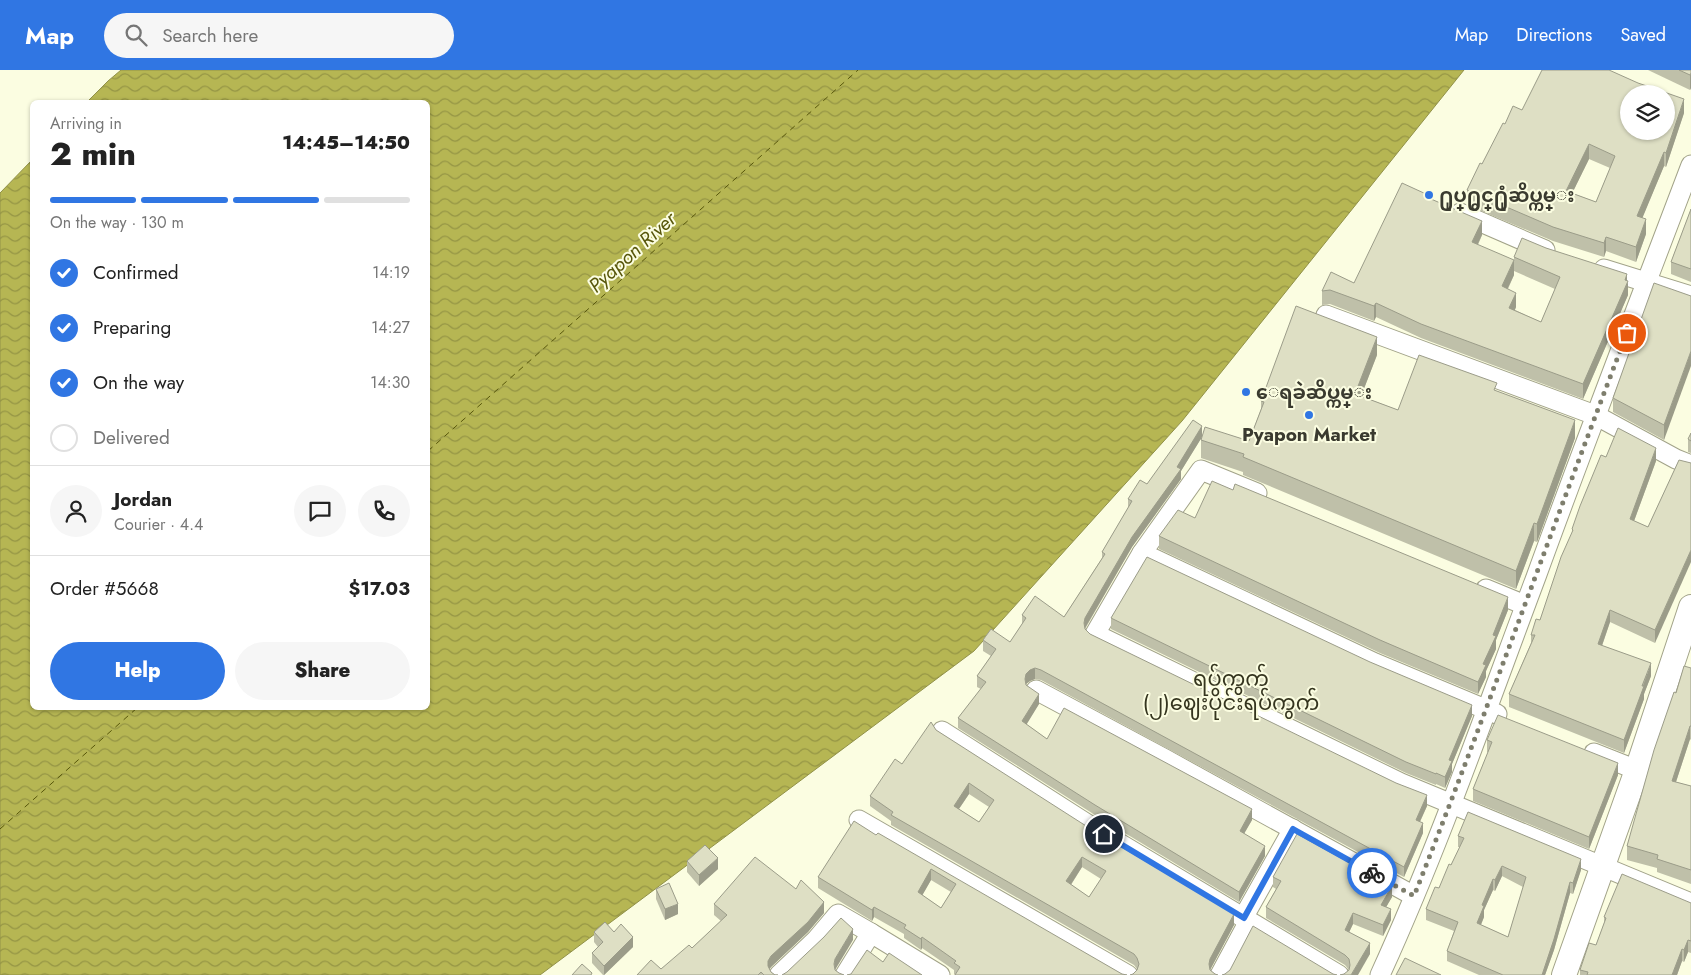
<!DOCTYPE html>
<html lang="en">
<head>
<meta charset="utf-8">
<style>
	:root { --surface:#fff; --page:#f6f6f6; --text:#222; --muted:#767676; --line:#e0e0e0; --accent:#3076e3 }
	body { margin:0; font-family:Jost,"Noto Sans Myanmar",sans-serif; background:var(--page); color:var(--text); height:100vh; display:flex; flex-direction:column; font-size:19px; white-space:nowrap }
	* { box-sizing:border-box; margin:0 }
	p { font-size:16px; color:var(--muted) }
	.icon { flex:none; width:28px; height:28px; fill:none; stroke:currentColor; stroke-width:2; stroke-linecap:round; stroke-linejoin:round }
	.map { position:relative; flex:1; overflow:hidden }
	.sheet { position:absolute; left:30px; top:30px; width:400px; height:610px; display:flex; flex-direction:column; background:var(--surface); border-radius:8px; box-shadow:0 1px 4px #0004 }
	.sheet>* { flex:none }
	.controls { position:absolute; left:1620px; top:15px; display:grid; gap:10px }
	.controls a { display:grid; place-items:center; width:55px; height:55px; border-radius:50%; background:var(--surface); box-shadow:0 1px 4px #0004; font-size:25px }
	.pin { position:absolute; display:grid; place-items:center; width:42px; height:42px; color:#fff; margin:-21px; border:2px solid #fff; border-radius:50%; box-shadow:0 1px 5px #0007 }
	.courier { position:absolute; display:grid; place-items:center; width:50px; height:50px; margin:-25px; border:4px solid #3076e3; border-radius:50%; background:#fff; color:#222; box-shadow:0 1px 6px #0007 }
	.summary em { font-style:normal; font-weight:800 }
	.summary div { display:flex; flex-direction:column-reverse }
	.summary { display:flex; align-items:center; justify-content:space-between; height:85px; padding:0 20px }
	h1 { font-size:32px; font-weight:800; line-height:38px }
	.bar { display:grid; grid-template-columns:repeat(4,1fr); gap:8px 5px; align-content:center; height:60px; padding:0 20px }
	.bar i { height:6px; border-radius:4px; background:var(--line) }
	.bar .active { background:var(--accent) }
	.bar p { grid-column:span 4 }
	.line { display:flex; align-items:center; gap:12px; padding:0 20px; border-top:1px solid var(--line) }
	.line div { flex:1 }
	.round { display:grid; place-items:center; flex:none; width:52px; height:52px; border-radius:26px; background:var(--page) }
	ol { padding:0 20px; list-style:none }
	li { display:flex; align-items:center; gap:15px; height:55px }
	li p { margin-inline-start:auto }
	li .icon { padding:5px; border-radius:50%; background:var(--accent); color:#fff; stroke-width:4 }
	li:last-child { color:var(--muted) }
	li i { width:28px; height:28px; border:2px solid var(--line); border-radius:50% }
	.button { display:flex; gap:10px; margin-top:auto; padding:10px 20px }
	.button a { flex:1; height:58px; border-radius:30px; background:var(--accent); color:#fff; font-size:20px; font-weight:800; line-height:58px; text-align:center }
	.button a+a { background:var(--page); color:var(--text) }
	header { display:flex; align-items:center; gap:30px; box-sizing:border-box; height:70px; padding:0 25px; background:var(--accent); color:#fff }
	header strong { font-size:24px }
	nav { display:flex; gap:28px; margin-inline-start:auto; font-size:18px }
	.search { width:350px; height:45px; background:var(--page); display:flex; align-items:center; gap:12px; box-sizing:border-box; padding:0 18px; border-radius:28px; color:var(--muted); font-size:19px }
	.map>svg:first-child { display:block }
</style>
</head>
<body>
<header>
<strong>Map</strong>
<div class="search"><svg class="icon" aria-label="search" viewBox="0 0 24 24"><circle cx="10" cy="10" r="6"/><path d="M15 15l6 6"/></svg>Search here</div>
<nav><a>Map</a><a>Directions</a><a>Saved</a></nav>
</header>
<div class="map">
<svg width="1691" height="905" viewBox="0 0 1691 905">
	<defs>
		<pattern id="water-waves" width="16" height="10" patternUnits="userSpaceOnUse" patternTransform="scale(1.25)"><rect width="16" height="10" fill="#b6b653"/><path d="M0 5q4-4 8 0t8 0" fill="none" stroke="#959545"/></pattern>
	</defs>
	<rect width="100%" height="100%" fill="#fbfde1"/>
	<!-- water -->
	<path fill="url(#water-waves)" stroke="#919148" d="M121,0h1343l-282,351 -208,230 -434,324h-540v-782l32,-33v548h396v-606h-341l21,-21z"/>
	<g fill="none" stroke-linecap="round" stroke-linejoin="round">
		<!-- ferry -->
		<g stroke="#58570b" stroke-width="1" stroke-dasharray="6 5" stroke-linecap="butt">
			<path d="M428,381l430,-381"/>
			<path d="M0,759l137,-121"/>
		</g>
		<!-- minor casing -->
		<g stroke="#a2a389" stroke-width="21">
			<g id="minor">
				<path d="M1460,143l85,37"/>
				<path d="M1604,199l87,27"/>
				<path d="M1326,245l269,100 81,44 15,6"/>
				<path d="M1257,423l-56,-23 -59,83 -47,81 306,149 290,120"/>
				<path d="M1142,483l233,110 122,51"/>
				<path d="M1486,519l39,16"/>
				<path d="M1036,620l129,69 249,137"/>
				<path d="M942,661l147,94 250,150"/>
				<path d="M1594,683l43,17"/>
				<path d="M859,750l269,155"/>
				<path d="M1243,848l50,-89"/>
				<path d="M779,905l37,-35 22,-26 33,19"/>
				<path d="M845,905l26,-42 69,42"/>
				<path d="M1220,905l29,-54"/>
				<path d="M1380,905c59,-129 106,-265 156,-398 50,-138 103,-275 155,-412"/>
			</g>
		</g>
		<!-- major casing -->
		<g stroke="#a2a389" stroke-width="26">
			<path id="major" d="M1564,905l73,-205 54,-163"/>
		</g>
		<!-- minor -->
		<use href="#minor" stroke="#fff" stroke-width="19"/>
		<!-- major -->
		<use href="#major" stroke="#fff" stroke-width="24"/>
	</g>
	<!-- wall -->
	<g fill="#bfc0a9" fill-rule="evenodd">
		<path d="M1648,0h43v18l-1,2z"/>
		<path d="M1684,43l-18,54 -2,-1 -22,52 4,16 -10,28 -30,-11 -2,6 -51,-16 -86,-36v-15l38,-66zM1589,89l21,9 -14,34 -24,-9z"/>
		<path d="M1431,129l51,36 -4,10 36,30 -6,14 8,18 -1,3 26,12 14,-33 -41,-18v-14l32,-9 81,33 1,14 -45,104 -162,-61 -45,-21 -2,4 -44,-17 -8,1v-14l32,-8z"/>
		<path d="M1691,139v73l-20,-8v-12z"/>
		<path d="M1691,226l-27,144 -51,-28v-14z"/>
		<path d="M1377,285l-16,41 37,14 99,-19 78,47 -38,104 -3,-1 -18,48 -273,-114v-3l-42,-14v-18l1,-3 -21,34v8l-49,68 -47,82 5,5 337,172 -7,16 3,11 -19,44 -363,-197 -6,-1 -5,2 -4,3 13,20 -13,20 21,15 205,81 -8,13 21,23 -26,46 -144,-87 -137,-87v-10l23,-29 -4,-2v-11l14,-20 -8,-5v-11l27,2 12,-18v-9l42,2 38,-59v-6l26,-44v-9l19,-15 55,-47 47,4 12,-32v-8z"/>
		<path d="M1691,363v20l-3,-1v-13z"/>
		<path d="M1606,387l50,4 -22,60 14,6 31,-67 -24,183 -45,-21 -8,24 49,30 -7,18v5l-20,54 -115,-46v-13l22,-51v-8l9,-15 32,-86v-5z"/>
		<path d="M1195,448l313,92 -12,30v9l-10,22v6l-8,17 -98,-41 -221,-104v-13z"/>
		<path d="M1111,548l361,98 -20,48v8l-7,16 -9,-4v1l-30,-12 -295,-144z"/>
		<path d="M1691,598v72l-1,-1 -14,43 15,4v98l-34,-12v-4l-30,-8v-14l49,-153z"/>
		<path d="M936,660l298,195 -24,45 5,4h-82l4,-4v-1l-3,-4 -243,-140v-4l-21,-15v-10zM969,724l20,13 -10,15 -20,-13zM1082,797l19,12 -12,18 -18,-12z"/>
		<path d="M1487,670l131,35 -29,74 -116,-48v-12l15,-37h-1z"/>
		<path d="M876,765l246,139 -167,1 -1,-1v-4l-32,-22 -1,2 -17,-12v-4l-30,-17 -2,4 -54,-33v-11zM931,810l20,12 -10,16 -19,-13z"/>
		<path d="M1458,766l123,34 -8,24 -3,-1 -16,57 -9,25h-66l-32,-14v-10l7,-20 -28,-11v-11l13,-21 21,-41h-2zM1502,806l21,11 -15,50 -27,-12 3,-8v-7l9,-20 2,1z"/>
		<path d="M687,791l31,8 -19,17 -12,-14z"/>
		<path d="M1273,807l119,20 -6,10 5,13 -8,16 -30,-12 -4,8 21,22 -26,20 5,-4 -4,-5 -79,-47v-11l10,-18 -3,-2z"/>
		<path d="M656,819l22,25 -13,6 -9,-21z"/>
		<path d="M1691,833v50l-3,-1 -4,10 -2,-1 -5,14h-97v-5l16,-25 8,-22v-6z"/>
		<path d="M714,834l110,9 -16,19 -37,35 -1,2 1,3 4,3h3h-141l24,-6 31,-21 29,-27 -7,-6z"/>
		<path d="M594,862h20l19,15 -29,28h-1l-11,-12v-10l6,-6 -4,-5z"/>
	</g>
	<!-- shaded-wall -->
	<g fill="#9b9c89">
		<path d="M1691,3v15l-1,2v-15z"/>
		<path d="M1684,29v14l-18,54v-14z"/>
		<path d="M1589,74v15l-23,47v-15z"/>
		<path d="M1664,82v14l-27,65v-15z"/>
		<path d="M1646,149v15l-10,28v-15z"/>
		<path d="M1482,151v14l-10,21v-14z"/>
		<path d="M1606,167v14l-2,6v-14z"/>
		<path d="M1514,190v15l-12,25v-14z"/>
		<path d="M1627,204v10l1,-3v14l-45,104v-15z"/>
		<path d="M1516,223v14l-7,15v-14z"/>
		<path d="M1376,233v14l-2,4v-15z"/>
		<path d="M1377,267v18l-22,57v-18z"/>
		<path d="M1691,281v15l-27,74v-15z"/>
		<path d="M1575,350v18l-38,104v-18z"/>
		<path d="M1202,356v11l-21,34v8l-49,68 -47,81 -1,-5 1,-5 47,-81z"/>
		<path d="M1656,378v13l-26,71v-13z"/>
		<path d="M1534,453v18l-18,48v-18z"/>
		<path d="M1691,480v12l-36,81v-13z"/>
		<path d="M1508,527v13l-12,30v9l-10,22v6l-8,17v-12l5,-18 10,-29z"/>
		<path d="M1610,540v12l-12,35v-13z"/>
		<path d="M1651,593v13l-7,18v5l-20,54v-13z"/>
		<path d="M1035,598v11l-5,2 -4,3 -1,-5 1,-5 4,-4z"/>
		<path d="M1039,624v10l-17,28v-11z"/>
		<path d="M1472,635v11l-20,48v8l-7,16v-11l4,-17z"/>
		<path d="M1690,656v13l-18,55v-13z"/>
		<path d="M1618,693v12l-29,74v-12z"/>
		<path d="M969,713v11l-15,22v-10z"/>
		<path d="M1427,725v11l-11,24v-10z"/>
		<path d="M1252,739v11l-12,21v-10z"/>
		<path d="M1423,753v10l-19,44v-10z"/>
		<path d="M1265,776v10l-26,46v-10z"/>
		<path d="M1082,787v10l-16,25v-11z"/>
		<path d="M718,788v11l-19,17v-11z"/>
		<path d="M1581,789v11l-8,24v-11z"/>
		<path d="M1502,796v10l-7,15v-11z"/>
		<path d="M931,799v11l-13,23v-11z"/>
		<path d="M1493,809v11l-9,20v7l-7,17v-11l5,-18z"/>
		<path d="M1570,812v11l-16,57 -9,25h-3z"/>
		<path d="M1392,816v11l-11,19v-11z"/>
		<path d="M824,832v11l-16,19 -37,35 -3,4v4v-14l3,-5z"/>
		<path d="M678,834v10l-13,6v-11z"/>
		<path d="M874,837v10l-2,4v-11z"/>
		<path d="M1391,839v11l-8,16v-11z"/>
		<path d="M1353,843v11l-8,17v-11z"/>
		<path d="M1234,844v11l-24,45 -1,-6 1,-5z"/>
		<path d="M853,859v11l-18,30 -1,-6 1,-5z"/>
		<path d="M633,867v10l-29,28v-9z"/>
		<path d="M922,867v11l-1,2v-11z"/>
		<path d="M1688,870v12l-4,10v-12z"/>
		<path d="M1370,873v11l-12,21h-7z"/>
		<path d="M1682,879v12l-5,14h-5z"/>
	</g>
	<!-- building -->
	<g fill="#dedfc4" stroke="#9b9c89" fill-rule="evenodd">
		<path d="M1542,0h67l29,13 46,16 -18,54 -2,-1 -27,64 9,3 -10,28 -30,-10 -2,6 -51,-16 -86,-37 13,-27 2,1 21,-41 2,1 8,-18 9,4zM1629,24h37v37h-37zM1589,74l26,12 -19,46 -30,-11z"/>
		<path d="M1679,0h12v3l-1,2z"/>
		<path d="M1402,113l24,11 5,5 51,22 -10,21 42,18 -12,26 14,7 -7,15 32,14 19,-45 -46,-20 8,-19 24,10 81,26 -2,6 3,1 -45,103 -162,-60 -45,-21 -2,3 -44,-16 -8,1 9,-19 23,11z"/>
		<path d="M1691,139v60l-20,-7z"/>
		<path d="M1654,213l37,13v55l-27,74 -51,-27z"/>
		<path d="M1296,236l81,31 -22,57 43,16 21,-55 78,28 -3,7 81,30 -38,104 -3,-1 -18,48 -273,-114 1,-3 -43,-14 4,-13 44,14 15,-39 -3,-1z"/>
		<path d="M1193,350l9,6 -25,41 4,2 -49,68 -47,81 -1,5 1,6 5,5 306,149 31,12 -11,25 7,3 -19,44 -363,-197 -6,-2 -5,2 -4,4 -1,5 1,6 13,9 -17,27 25,18 17,-31 188,101 -12,22 25,15 -26,46 -144,-87 -137,-87 28,-36 -9,-6 19,-27 -13,-9 8,-11 19,13 16,-24 -4,-3 13,-19 29,21 41,-63 -3,-2 30,-51 -4,-2 12,-19 7,4z"/>
		<path d="M1618,358l38,20 -26,71 18,8 31,-67 12,3v87l-36,80 -45,-20 -12,34 53,19 -9,23h2l-20,54 -115,-46 26,-59h-4l5,-16 4,1 21,-63 12,-27 -1,-1 8,-23 21,-51 5,2z"/>
		<path d="M1691,363v8l-3,-2z"/>
		<path d="M1212,411l21,9 2,-6 273,113 -15,38 3,1 -13,28 3,1 -8,17 -98,-42 -221,-104 19,-26 17,8z"/>
		<path d="M1147,487l223,105 102,43 -23,55 3,1 -7,16 -9,-4v1l-30,-12 -295,-144z"/>
		<path d="M1684,596l7,2v58h-1l-18,55 19,5v84l-34,-11 1,-4 -31,-9 27,-96 20,-58 2,1z"/>
		<path d="M1498,645l120,48 -29,74 -116,-48 19,-47 -5,-2z"/>
		<path d="M931,652l5,8 147,94 151,90 -24,45 -1,5 1,6 5,4 3,1h-88l3,-1 4,-4 2,-6 -2,-6 -3,-4 -243,-139 2,-3 -23,-16 25,-37 7,5zM969,713l25,17 -15,22 -25,-16zM1082,787l24,14 -17,26 -23,-16z"/>
		<path d="M1468,742l113,47 -8,24 -3,-1 -16,57 -12,36h-39l-56,-24 11,-29 -32,-13 9,-22 4,1 10,-24 2,1 13,-27 -6,-2zM1502,796l24,11 -18,60 -31,-14 7,-17 -2,-1 11,-26 2,1z"/>
		<path d="M854,751l22,14 2,-2 244,141 5,1h-172l5,-8 -6,-4 2,-2 -34,-24 -1,2 -17,-11 2,-3 -32,-18 -2,3 -54,-33zM931,799l25,15 -15,24 -23,-16z"/>
		<path d="M1297,764l95,52 -11,19 10,4 -8,16 -30,-12 -8,17 25,13 -19,32h-11l4,-1 5,-4 1,-5 -1,-6 -4,-4 -79,-48 15,-26 -8,-4z"/>
		<path d="M705,775l13,13 -19,17 -12,-14z"/>
		<path d="M755,787l41,32 5,-9 23,22 -16,20 -37,34 -3,5v5l3,6 4,3h3h-14l-3,-3 -3,3h-121l14,-15 10,9 28,-24 3,3 35,-33 -13,-11z"/>
		<path d="M1622,804l69,29v38l-3,-1 -4,10 -2,-1 -10,26h-85l1,-3 -8,-2 9,-27 7,2 10,-27 -2,-1z"/>
		<path d="M669,813l9,21 -13,5 -9,-20z"/>
		<path d="M841,848l12,11 -18,30 -1,5 1,6 4,3 5,2h-62l5,-3 37,-35z"/>
		<path d="M605,852l9,10 7,-8 12,13 -29,29 -12,-13 11,-11 -9,-10z"/>
		<path d="M1253,856l80,48 4,1h-115l3,-1 5,-4z"/>
		<path d="M867,880l16,12 6,-9 33,22h-75l4,-1z"/>
		<path d="M1405,888l36,17h-45z"/>
		<path d="M582,894l10,9 -1,2h-19z"/>
	</g>
	<g fill="none" stroke-linecap="round" stroke-linejoin="round">
		<!-- done -->
		<path stroke="#7e7e6d" stroke-width="5" stroke-dasharray="0 9" d="M1372,803l42,23c74,-187 141,-376 213,-563"/>
		<!-- route -->
		<path stroke="#3076e3" stroke-width="6" d="M1104,764l140,84 49,-89 79,44"/>
	</g>
	<!-- markers -->
	<g fill="#3076e3" stroke="#fbfde1" stroke-width="2">
		<circle cx="1429" cy="125" r="5"/>
		<circle cx="1246" cy="322" r="5"/>
		<circle cx="1309" cy="345" r="5"/>
	</g>
	<g text-anchor="middle" stroke-width="4" stroke-linejoin="round" paint-order="stroke">
		<!-- poi labels -->
		<g font-size="19" font-weight="bold" fill="#3a3a2f" stroke="#fbfde1" text-anchor="start">
			<text x="1439" y="132">႐ုပ္႐ွင္႐ုံဆိပ္ကမ္း</text>
			<text x="1256" y="329">ေရခဲဆိပ္ကမ္း</text>
			<text x="1309" y="371" text-anchor="middle">Pyapon Market</text>
		</g>
		<!-- water labels -->
		<g font-size="20" font-style="italic" fill="#58570b" stroke="#fbfde1">
			<text transform="translate(632 182) rotate(-42)" y="7">Pyapon River</text>
		</g>
		<!-- quarter labels -->
		<g font-size="21" fill="#35351f" stroke="#fbfde1">
			<text x="1231" y="616">ရပ်ကွက်<tspan x="1231" dy="24">(၂)ဈေးပိုင်းရပ်ကွက်</tspan></text>
		</g>
	</g>
</svg>
<div class="controls">
<a><svg class="icon" aria-label="layers" viewBox="0 0 24 24"><path d="M12 4l9 5-9 5-9-5zM3 14l9 5 9-5"/></svg></a>
</div>
<div class="pin" style="left:1627px;top:263px;background:#ea580c"><svg class="icon" aria-label="bag" viewBox="0 0 24 24"><path d="M5 8h14l-1 12H6zM9 8a3 3 0 0 1 6 0"/></svg></div>
<div class="pin" style="left:1104px;top:764px;background:#1f2937"><svg class="icon" aria-label="home" viewBox="0 0 24 24"><path d="M3 11l9-7 9 7M6 9v11h12V9"/></svg></div>
<div class="courier" style="left:1372px;top:803px"><svg class="icon" aria-label="bike" viewBox="0 0 24 24"><circle cx="6" cy="16" r="4"/><circle cx="18" cy="16" r="4"/><path d="M6 16l4-8h5l3 8M10 8l3 8H6M13 5h3"/></svg></div>
<section class="sheet">
<div class="summary"><div><h1>2 min</h1><p>Arriving in</p></div><em>14:45–14:50</em></div>
<div class="bar"><i class="active"></i><i class="active"></i><i class="active"></i><i></i><p>On the way · 130 m</p></div>
<ol>
<li><svg class="icon" aria-label="check" viewBox="0 0 24 24"><path d="M5 12l5 5 9-10"/></svg>Confirmed<p>14:19</p></li>
<li><svg class="icon" aria-label="check" viewBox="0 0 24 24"><path d="M5 12l5 5 9-10"/></svg>Preparing<p>14:27</p></li>
<li><svg class="icon" aria-label="check" viewBox="0 0 24 24"><path d="M5 12l5 5 9-10"/></svg>On the way<p>14:30</p></li>
<li><i></i>Delivered</li>
</ol>
<div class="line" style="height:90px"><a class="round"><svg class="icon" aria-label="person" viewBox="0 0 24 24"><circle cx="12" cy="8" r="4"/><path d="M4 21q1-7 8-7t8 7"/></svg></a><div><b>Jordan</b><p>Courier · 4.4</p></div><a class="round"><svg class="icon" aria-label="chat" viewBox="0 0 24 24"><path d="M4 5h16v11H9l-5 4z"/></svg></a><a class="round"><svg class="icon" aria-label="phone" viewBox="0 0 24 24"><path d="M5 4h4l2 5-3 2q2 4 5 5l2-3 5 2v4C11 20 4 13 5 4z"/></svg></a></div>
<div class="line" style="height:65px"><div>Order #5668</div><b>$17.03</b></div>
<div class="button"><a>Help</a><a>Share</a></div>
</section>
</div>
</body>
</html>
